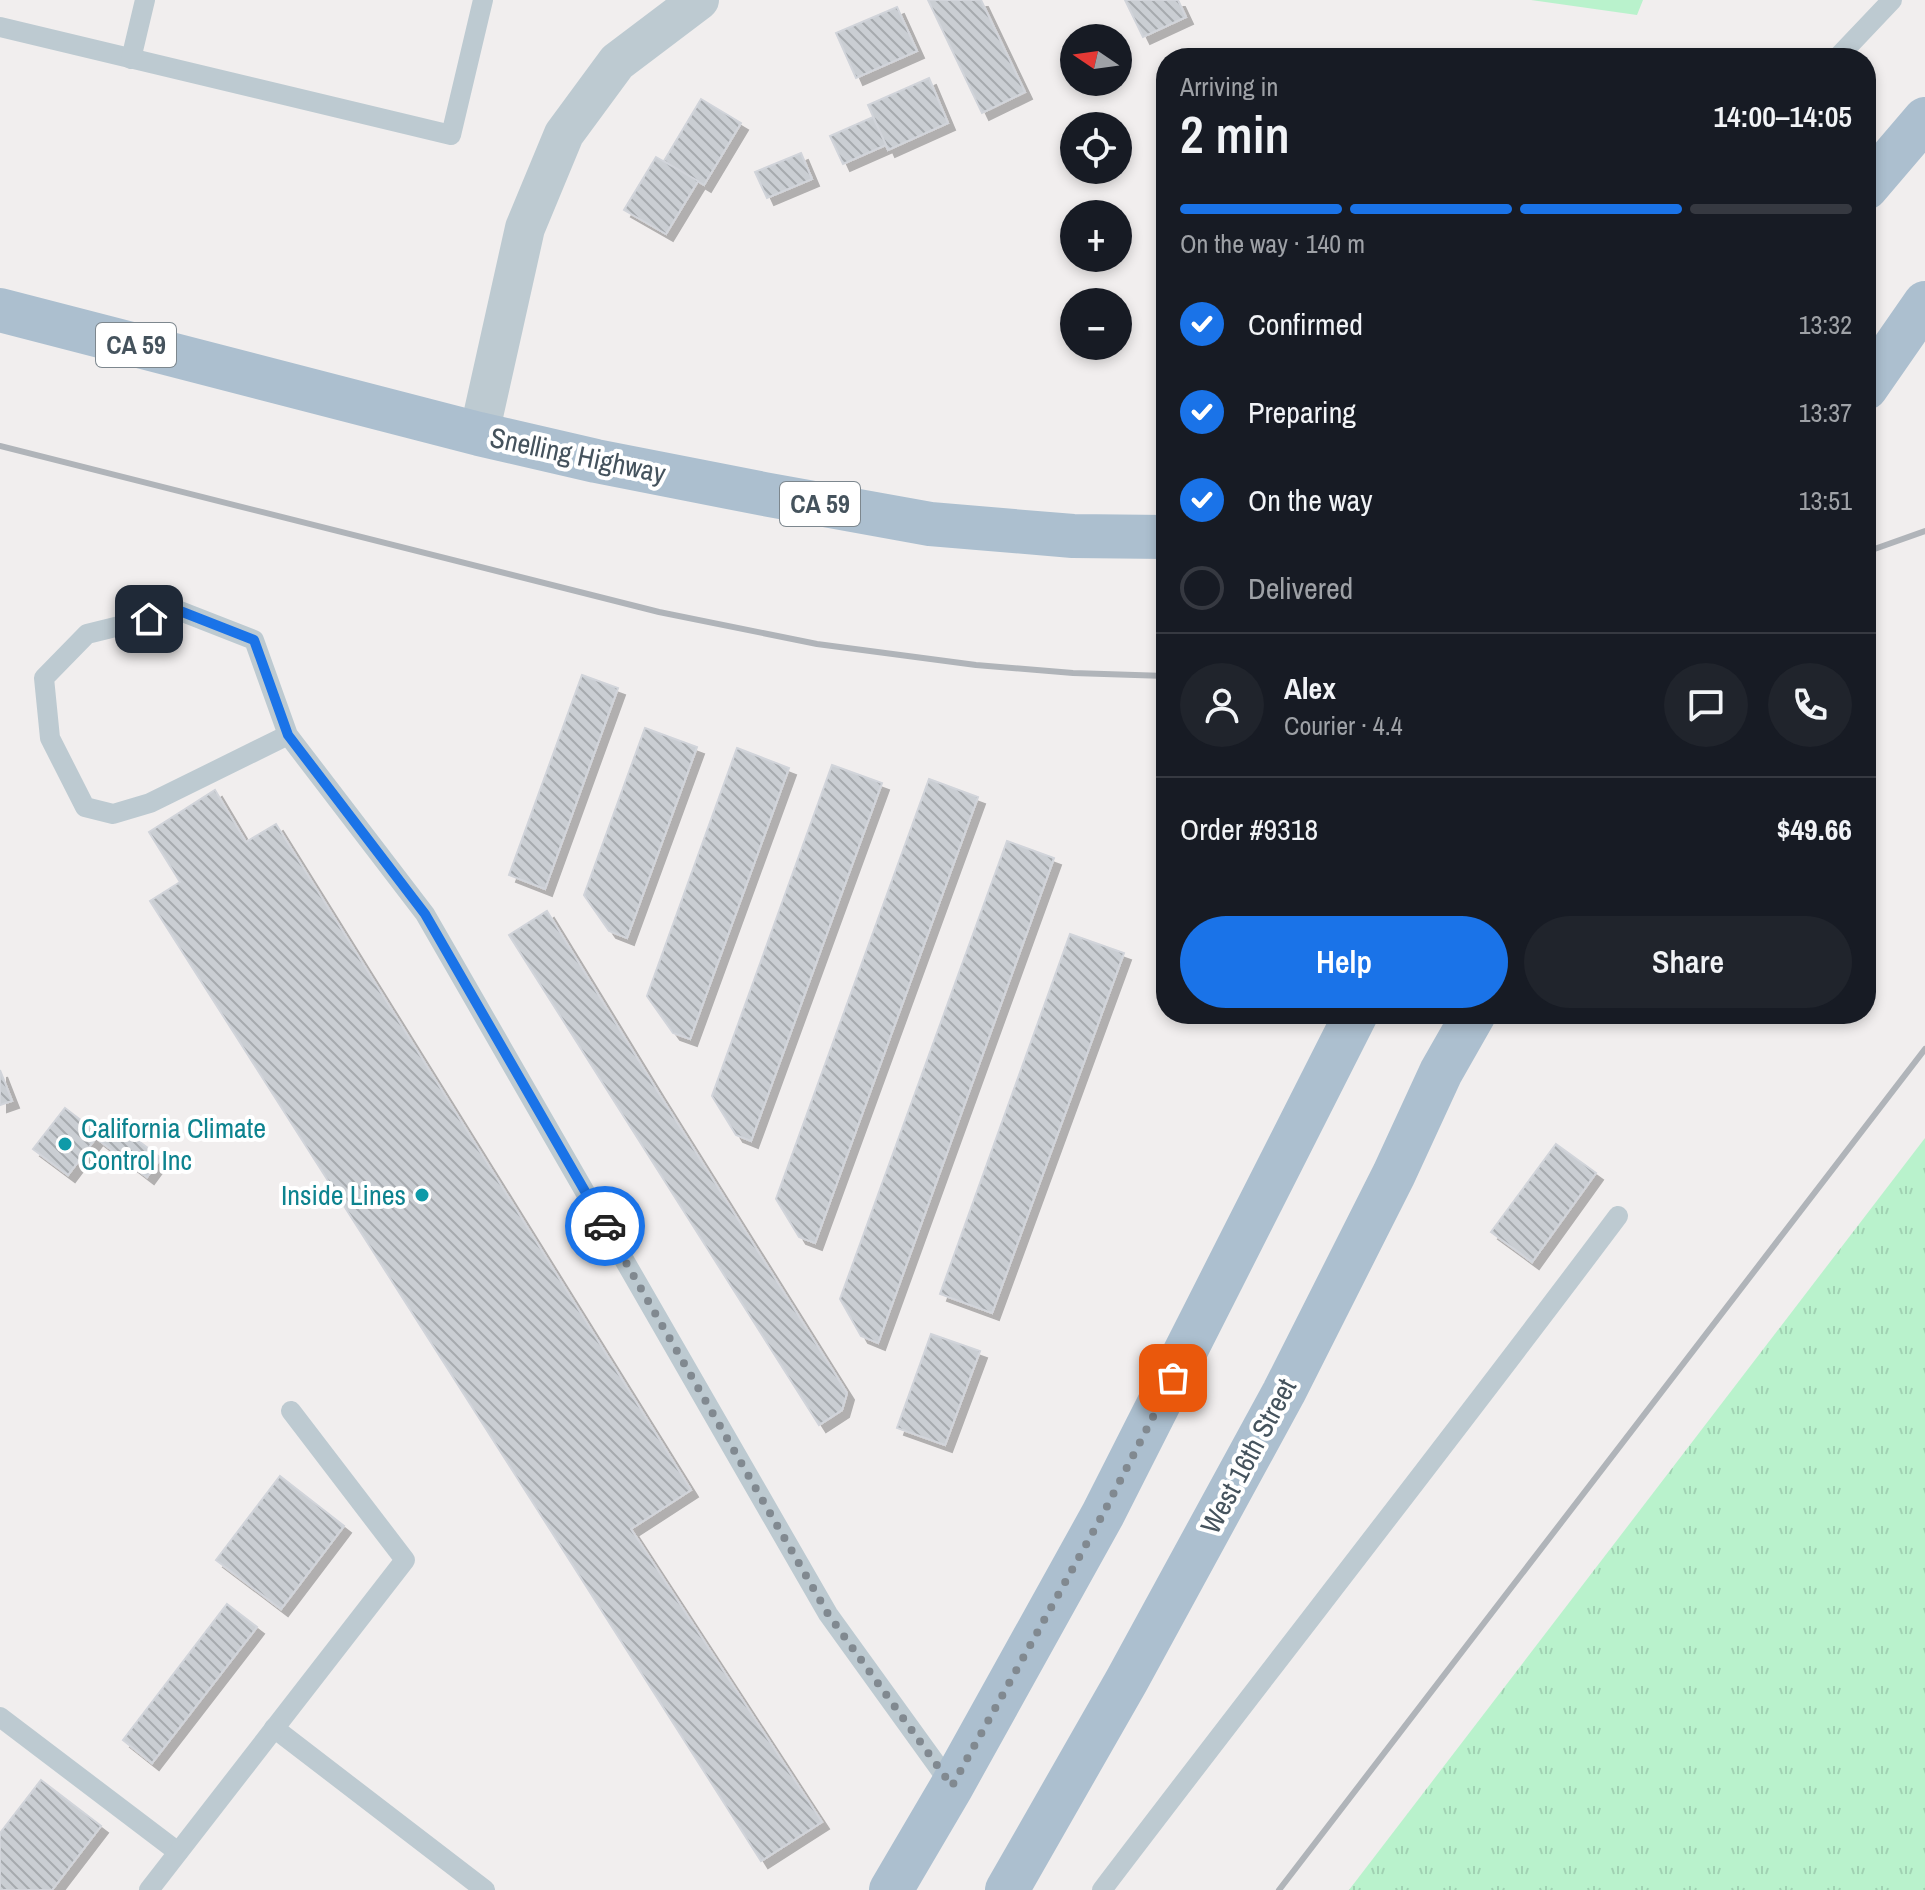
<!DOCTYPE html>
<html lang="en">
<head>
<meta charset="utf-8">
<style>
	:root { --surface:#171b24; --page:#20242c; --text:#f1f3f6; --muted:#9ea1a6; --line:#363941; --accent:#1a73e8 }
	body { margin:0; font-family:"Archivo Narrow",sans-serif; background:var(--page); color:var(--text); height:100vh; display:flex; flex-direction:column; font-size:30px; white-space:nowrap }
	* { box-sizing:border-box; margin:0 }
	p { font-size:26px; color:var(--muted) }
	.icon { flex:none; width:44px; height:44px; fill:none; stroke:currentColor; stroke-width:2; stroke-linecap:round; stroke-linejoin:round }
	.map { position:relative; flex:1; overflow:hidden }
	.side { position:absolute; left:1156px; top:48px; width:720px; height:976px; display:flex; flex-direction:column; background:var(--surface); border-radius:32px; box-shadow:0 4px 12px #0003 }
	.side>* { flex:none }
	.needle { width:52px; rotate:283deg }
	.fabs { position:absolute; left:1060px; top:24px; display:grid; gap:16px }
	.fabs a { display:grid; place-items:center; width:72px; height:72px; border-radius:50%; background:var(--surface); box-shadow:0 4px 12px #0003; font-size:40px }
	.pin { position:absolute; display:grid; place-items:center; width:68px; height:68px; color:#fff; margin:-34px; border-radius:16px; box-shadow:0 4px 12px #0006 }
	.courier { position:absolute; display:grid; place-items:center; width:80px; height:80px; margin:-40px; border:6px solid #1a73e8; border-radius:50%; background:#fff; color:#222; box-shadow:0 2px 10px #0007 }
	.overview em { font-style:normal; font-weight:600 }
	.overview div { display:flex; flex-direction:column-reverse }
	.overview { display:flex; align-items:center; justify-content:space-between; height:136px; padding:0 24px }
	h1 { font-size:52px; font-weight:600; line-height:60px }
	.bar { display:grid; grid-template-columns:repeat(4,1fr); gap:12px 8px; align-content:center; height:96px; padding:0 24px }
	.bar i { height:10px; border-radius:6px; background:var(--line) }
	.bar .on { background:var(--accent) }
	.bar p { grid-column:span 4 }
	.line { display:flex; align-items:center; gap:20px; padding:0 24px; border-top:2px solid var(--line) }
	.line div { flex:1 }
	.round { display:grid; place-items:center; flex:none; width:84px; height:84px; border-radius:42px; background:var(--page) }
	ol { padding:0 24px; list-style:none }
	li { display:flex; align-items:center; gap:24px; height:88px }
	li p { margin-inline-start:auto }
	li .icon { padding:8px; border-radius:50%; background:var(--accent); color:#fff; stroke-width:4 }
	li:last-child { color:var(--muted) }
	li i { width:44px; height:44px; border:4px solid var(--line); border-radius:50% }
	.cta { display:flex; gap:16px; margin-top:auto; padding:16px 24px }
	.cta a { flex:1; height:92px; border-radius:48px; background:var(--accent); color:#fff; font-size:32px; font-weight:600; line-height:92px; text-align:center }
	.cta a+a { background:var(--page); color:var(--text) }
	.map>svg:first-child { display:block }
</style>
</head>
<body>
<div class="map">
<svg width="1925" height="1890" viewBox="0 0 1925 1890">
	<defs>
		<pattern id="grass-tufts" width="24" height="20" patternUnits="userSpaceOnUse" patternTransform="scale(2)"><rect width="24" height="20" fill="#b9f2cc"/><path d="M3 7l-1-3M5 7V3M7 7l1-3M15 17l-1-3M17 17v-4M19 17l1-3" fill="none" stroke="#a0d1b2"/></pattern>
		<pattern id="building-back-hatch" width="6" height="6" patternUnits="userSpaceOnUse" patternTransform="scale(2)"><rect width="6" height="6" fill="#caced3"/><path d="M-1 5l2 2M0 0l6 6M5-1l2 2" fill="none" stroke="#a6aaae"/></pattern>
		<filter id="shadow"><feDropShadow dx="7" dy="7" stdDeviation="0" flood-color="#0004"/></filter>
	</defs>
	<rect width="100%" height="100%" fill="#f1eeee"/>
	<!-- grass -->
	<path fill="url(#grass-tufts)" d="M1925,1138v752h-576z"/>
	<!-- green -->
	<path fill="#b9f2cc" d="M1531,0h112l-6,15z"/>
	<!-- building -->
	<g fill="url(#building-back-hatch)" stroke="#d1d4da" stroke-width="2" filter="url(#shadow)">
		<path d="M928,0h53l44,92 -43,21z"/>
		<path d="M1125,0h53l8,17 -43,20z"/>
		<path d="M897,7l20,44 -61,27 -20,-45z"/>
		<path d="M929,78l19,45 -60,27 -20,-45z"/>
		<path d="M701,99l40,24 -37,62 -40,-24z"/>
		<path d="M873,117l13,28 -43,19 -13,-28z"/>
		<path d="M801,153l11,26 -45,19 -12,-26z"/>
		<path d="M656,157l42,24 -32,53 -42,-24z"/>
		<path d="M582,675l36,13 -73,201 -36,-14z"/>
		<path d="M645,728l52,19 -70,191 -18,-7 -25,-36z"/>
		<path d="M737,748l52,20 -99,271 -17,-6 -26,-37z"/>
		<path d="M832,765l50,18 -131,358 -15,-6 -24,-39z"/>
		<path d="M929,779l49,18 -163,446 -16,-6 -23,-38z"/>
		<path d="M215,790l31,52 30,-18 415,666 -60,39 191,293 -61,39 -611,-960 30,-19 -31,-50z"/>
		<path d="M1007,841l47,17 -176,485 -17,-7 -21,-37z"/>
		<path d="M547,911l111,181 189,301 -5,17 -23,15 -310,-490z"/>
		<path d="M1070,934l54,19 -132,360 -52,-19z"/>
		<path d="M0,1070l12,31 -12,4z"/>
		<path d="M65,1108l34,26 12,-14 50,38 -14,19 -51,-39 -28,37 -35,-26z"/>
		<path d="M1556,1144l40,29 -64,89 -41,-30z"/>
		<path d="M931,1334l49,17 -35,94 -48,-17z"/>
		<path d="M280,1476l64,50 -63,83 -65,-49z"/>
		<path d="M227,1604l30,23 -105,136 -29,-23z"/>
		<path d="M41,1780l60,46 -49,64h-52v-57z"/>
	</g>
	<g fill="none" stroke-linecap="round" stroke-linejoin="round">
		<!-- lane -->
		<g stroke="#bdcad1" stroke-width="20">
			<path d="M0,27l451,108 32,-135"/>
			<path d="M1837,58l55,-58"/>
			<path d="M131,59l14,-59"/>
			<path d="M288,735l-138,68 -37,11 -28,-7 -35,-69 -6,-60 43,-44 93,-23 74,29 34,95 137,179 403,700 124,172"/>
			<path d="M0,1717l178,135"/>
			<path d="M274,1728l211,162"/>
			<path d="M149,1890l256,-330 -114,-149"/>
			<path d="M1102,1890c171,-225 346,-447 516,-674"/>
		</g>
		<!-- street -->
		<path stroke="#bdcad1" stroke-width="40" d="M479,434l46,-206 39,-94 53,-72 82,-62"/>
		<!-- primary -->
		<g stroke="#acbfcf" stroke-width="44">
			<path d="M1866,188l59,-69"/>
			<path d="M0,310l479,124 117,27 168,33 166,30 143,12 93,1"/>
			<path d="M1866,388l59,-85"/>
			<path d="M891,1890l61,-104 151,-272 253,-500"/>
			<path d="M1007,1890l120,-210 157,-288 110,-218 47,-102 33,-58"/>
		</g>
		<!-- rail -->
		<g stroke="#b0b4b9" stroke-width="6">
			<path d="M0,446l659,166 158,32 159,21 97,8 93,3"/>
			<path d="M1866,552l59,-21"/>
			<path d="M1279,1890l646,-841"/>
		</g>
	</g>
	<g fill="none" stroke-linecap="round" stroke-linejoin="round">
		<!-- done -->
		<path stroke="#818990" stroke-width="8" stroke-dasharray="0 14.4" d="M605,1226l223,388 124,172 151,-272 70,-136"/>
		<!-- route -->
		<path stroke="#1a73e8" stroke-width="10" d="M149,619l31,-8 74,29 34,95 137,179 180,312"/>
	</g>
	<!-- markers -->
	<g fill="#0f9aa8" stroke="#fff" stroke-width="3">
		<circle cx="65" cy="1144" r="8"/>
		<circle cx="422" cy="1195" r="8"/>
	</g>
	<g text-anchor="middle" stroke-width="8" stroke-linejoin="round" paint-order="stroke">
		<!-- shield labels -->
		<g fill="#fff" stroke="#7d878e" stroke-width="2">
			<rect x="96" y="323" width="80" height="44" rx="6"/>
			<rect x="780" y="482" width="80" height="44" rx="6"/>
		</g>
		<g font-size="26" font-weight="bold" fill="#45535d">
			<text x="136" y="354">CA 59</text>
			<text x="820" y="513">CA 59</text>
		</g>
		<!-- street labels -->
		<g font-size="28" fill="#45535d" stroke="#fff">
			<text transform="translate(578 455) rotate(12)" y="10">Snelling Highway</text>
			<text transform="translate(1248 1456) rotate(-62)" y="10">West 16th Street</text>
		</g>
		<!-- culture labels -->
		<g font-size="28" fill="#0d838f" stroke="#fff" text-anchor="start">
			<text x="81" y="1138">California Climate<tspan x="81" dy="32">Control Inc</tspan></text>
			<text x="406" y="1205" text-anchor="end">Inside Lines</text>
		</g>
	</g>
</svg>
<div class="fabs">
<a><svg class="needle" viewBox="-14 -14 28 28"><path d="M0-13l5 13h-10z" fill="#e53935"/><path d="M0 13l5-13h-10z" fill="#9ea1a6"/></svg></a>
<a><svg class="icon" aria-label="locate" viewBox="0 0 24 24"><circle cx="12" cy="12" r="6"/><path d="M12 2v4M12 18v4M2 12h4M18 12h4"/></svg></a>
<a>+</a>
<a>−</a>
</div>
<div class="pin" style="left:1173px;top:1378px;background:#ea580c"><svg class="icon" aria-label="bag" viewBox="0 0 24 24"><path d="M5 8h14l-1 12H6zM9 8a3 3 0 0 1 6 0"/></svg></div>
<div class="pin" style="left:149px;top:619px;background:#1f2937"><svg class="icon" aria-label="home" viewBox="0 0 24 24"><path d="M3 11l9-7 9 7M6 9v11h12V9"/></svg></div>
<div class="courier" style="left:605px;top:1226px"><svg class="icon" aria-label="car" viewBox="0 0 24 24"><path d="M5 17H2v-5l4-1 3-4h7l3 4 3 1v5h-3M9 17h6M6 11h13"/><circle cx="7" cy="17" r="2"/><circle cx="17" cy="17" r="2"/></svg></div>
<section class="side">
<div class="overview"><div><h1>2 min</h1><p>Arriving in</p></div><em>14:00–14:05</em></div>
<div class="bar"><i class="on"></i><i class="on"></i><i class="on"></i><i></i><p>On the way · 140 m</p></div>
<ol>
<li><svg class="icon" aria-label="check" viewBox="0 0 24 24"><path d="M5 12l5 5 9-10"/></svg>Confirmed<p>13:32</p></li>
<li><svg class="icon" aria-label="check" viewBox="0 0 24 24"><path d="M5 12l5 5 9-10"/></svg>Preparing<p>13:37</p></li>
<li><svg class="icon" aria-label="check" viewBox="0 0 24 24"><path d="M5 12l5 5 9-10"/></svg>On the way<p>13:51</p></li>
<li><i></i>Delivered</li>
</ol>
<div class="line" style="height:144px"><a class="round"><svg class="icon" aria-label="person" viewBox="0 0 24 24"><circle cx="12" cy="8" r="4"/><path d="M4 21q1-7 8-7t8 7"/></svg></a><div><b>Alex</b><p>Courier · 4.4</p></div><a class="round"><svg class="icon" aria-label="chat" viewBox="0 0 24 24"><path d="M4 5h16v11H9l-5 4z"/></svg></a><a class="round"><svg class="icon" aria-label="phone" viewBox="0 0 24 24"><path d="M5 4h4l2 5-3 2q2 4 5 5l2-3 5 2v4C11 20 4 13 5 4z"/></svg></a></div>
<div class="line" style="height:104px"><div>Order #9318</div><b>$49.66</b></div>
<div class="cta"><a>Help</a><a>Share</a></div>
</section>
</div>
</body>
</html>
